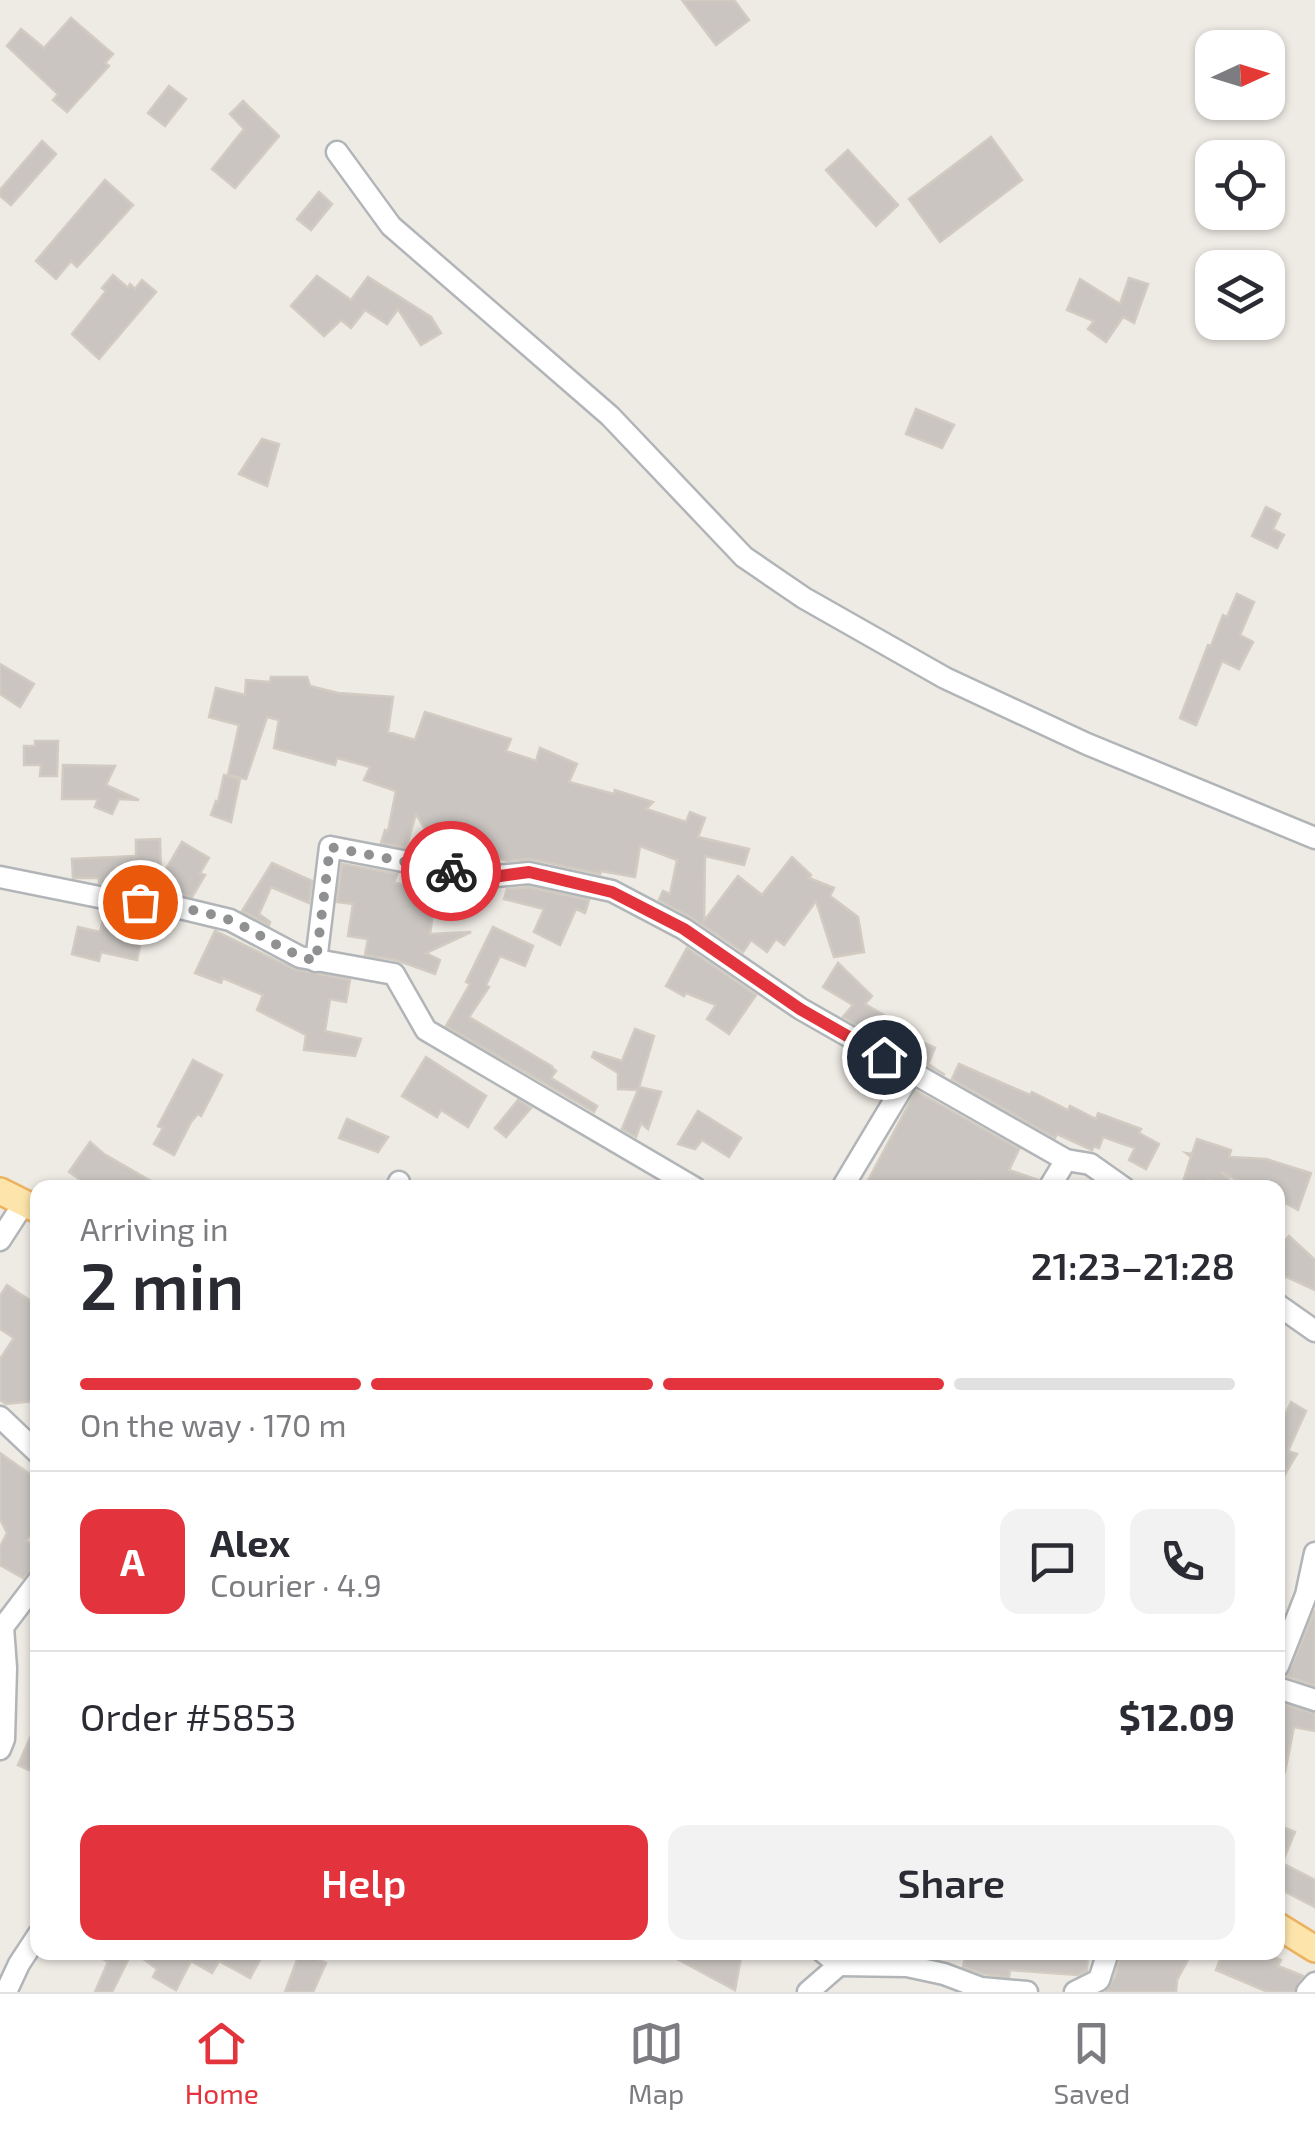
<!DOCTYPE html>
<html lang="en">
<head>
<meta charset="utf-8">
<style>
	:root { --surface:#fff; --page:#f2f2f3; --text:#2b2b33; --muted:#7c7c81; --line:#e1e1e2; --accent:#e3343d }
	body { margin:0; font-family:"Exo 2",sans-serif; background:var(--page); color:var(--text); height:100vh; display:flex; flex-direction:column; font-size:38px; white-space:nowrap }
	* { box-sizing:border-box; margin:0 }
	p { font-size:32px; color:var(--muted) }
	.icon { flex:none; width:55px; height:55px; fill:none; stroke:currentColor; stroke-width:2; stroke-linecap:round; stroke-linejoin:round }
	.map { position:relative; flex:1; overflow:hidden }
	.side { position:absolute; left:30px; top:1180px; width:1255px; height:780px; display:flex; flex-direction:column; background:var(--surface); border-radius:20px; box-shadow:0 2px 8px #0004 }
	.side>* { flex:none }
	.needle { width:65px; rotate:86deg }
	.controls { position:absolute; left:1195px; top:30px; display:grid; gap:20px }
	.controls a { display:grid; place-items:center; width:90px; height:90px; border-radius:20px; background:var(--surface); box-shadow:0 2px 8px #0004; font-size:50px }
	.pin { position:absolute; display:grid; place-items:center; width:85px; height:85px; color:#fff; margin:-42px; border:5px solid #fff; border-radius:50%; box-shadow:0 2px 10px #0007 }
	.courier { position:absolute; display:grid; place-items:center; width:100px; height:100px; margin:-50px; border:8px solid #e3343d; border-radius:50%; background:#fff; color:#222; box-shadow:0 2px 12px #0007 }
	.headline em { font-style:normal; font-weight:600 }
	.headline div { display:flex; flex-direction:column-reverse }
	.headline { display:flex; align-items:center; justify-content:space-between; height:170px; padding:0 50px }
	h1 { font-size:65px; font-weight:600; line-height:75px }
	.bar { display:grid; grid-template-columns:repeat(4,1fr); gap:15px 10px; align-content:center; height:120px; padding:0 50px }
	.bar i { height:12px; border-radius:8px; background:var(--line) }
	.bar .on { background:var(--accent) }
	.bar p { grid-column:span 4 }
	.line { display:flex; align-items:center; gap:25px; padding:0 50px; border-top:2px solid var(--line) }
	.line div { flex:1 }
	.round { display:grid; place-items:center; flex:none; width:105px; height:105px; border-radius:20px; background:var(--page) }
	.button { display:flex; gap:20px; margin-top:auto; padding:20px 50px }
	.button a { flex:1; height:115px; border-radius:20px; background:var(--accent); color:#fff; font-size:40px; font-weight:600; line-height:115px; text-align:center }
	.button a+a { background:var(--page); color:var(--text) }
	.tabs { display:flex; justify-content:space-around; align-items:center; height:140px; border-top:2px solid var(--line); background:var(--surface); font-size:28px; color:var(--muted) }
	.tabs a { display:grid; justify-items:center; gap:5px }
	.tabs .on { color:var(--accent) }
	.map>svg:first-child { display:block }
</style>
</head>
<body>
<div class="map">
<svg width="1315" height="1992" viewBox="0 0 1315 1992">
	<rect width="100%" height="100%" fill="#eeeae4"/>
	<!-- building -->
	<g fill="#cac5c1" stroke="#d2cbc2" stroke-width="2.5">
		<path d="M682,0h52l15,20 -33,25z"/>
		<path d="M71,18l42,36 -8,9 4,3 -42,46 -14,-12 5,-6 -51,-48 14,-17 23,19z"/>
		<path d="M169,86l17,13 -21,27 -17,-13z"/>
		<path d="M243,101l36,35 -44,52 -23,-19 32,-40 -14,-15z"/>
		<path d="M991,137l31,43 -82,62 -31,-43z"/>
		<path d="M42,141l14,13 -45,51 -11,-9v-6z"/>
		<path d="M848,150l50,55 -22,21 -50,-56z"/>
		<path d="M105,180l28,25 -56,62 -6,-6 -15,18 -20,-18z"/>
		<path d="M319,192l13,12 -21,26 -14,-11z"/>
		<path d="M113,275l15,13 2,-4 5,5 7,-9 14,12 -57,67 -27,-25 34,-43 -4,-3z"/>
		<path d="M317,276l34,24 17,-23 63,40 10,16 -20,12 -23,-36 -11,15 -22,-14 -14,18 -10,-8 -17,16 -33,-30z"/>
		<path d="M1129,278l19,6 -14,39 -11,-6 -17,25 -18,-13 6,-8 -27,-11 13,-31 40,25z"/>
		<path d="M916,409l38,16 -12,23 -36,-14z"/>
		<path d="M262,439l17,5 -12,42 -28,-12z"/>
		<path d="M1266,507l14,7 -7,15 11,6 -7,13 -25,-12z"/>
		<path d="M1237,594l17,8 -14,33 13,7 -14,27 -17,-8 -26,64 -16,-7 28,-73 3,1 12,-31 4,2z"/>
		<path d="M0,664l34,20 -14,23 -20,-13z"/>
		<path d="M271,677h36l3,9 28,7 55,4 -5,35 27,8 10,-28 86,27 -5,12 30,10 4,-13 37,16 -8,18 45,12 1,-4 38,12 -7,7 40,13 4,-10 15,6 -7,19 51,12 -5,16 -39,-9 -1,65 34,-45 24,19 30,-38 19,18 -2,3 25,10 -4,8 28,21 6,35 -30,5 -18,-56 -32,44 -8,-6 -9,13 -16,-12 -8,12 -51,-34 -33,-18 4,-9 7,3 7,-34 -37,-14 -5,31 -34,-6 -1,3 -69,-15 -23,2 -37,-11 2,-7 -31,-5 -8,6 -18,-30 -10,34 -25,-5 4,-13 3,1 8,-40 -32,-11 6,-13 -33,-9 -2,7 -61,-17 5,-28 -12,-3 -21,62 -18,-4 11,-50 -30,-8 7,-29 29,7 1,-15 24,2z"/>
		<path d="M35,741h23l-1,35h-17l1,-11h-17v-19h11z"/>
		<path d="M63,765l52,1 -9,19 33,15 -20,-1 -7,15 -17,-7 3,-8h-36z"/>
		<path d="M224,775l16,4 -9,43 -20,-7 5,-14 2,1z"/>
		<path d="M160,839l1,39 21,-36 27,16 -9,15 5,2 -13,22 -38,-10v3l-48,-6 -7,-1v-5h-26l-1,-19 64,-3v-16z"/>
		<path d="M272,863l40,18 -3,22 -38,-16 -12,27 11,8 -1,3 -27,-14z"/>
		<path d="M342,864l55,10 -3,9 16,2 -2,9 45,-3 -19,15 -4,28 41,-2 -45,21 14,7 -5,14 -39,-14 -31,-5 3,-16 -20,-3 5,-32 -16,-2z"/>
		<path d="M528,887l61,13 -4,13 -9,-4 -16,36 -26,-13 10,-23 -40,-10 3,-10z"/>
		<path d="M105,912l32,4 -6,27 9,2 -3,15 -36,-8 -2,9 -27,-7 6,-27 22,5z"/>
		<path d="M493,927l40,19 -8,20 -25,-10 -14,29 3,2 -20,30 84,50 -3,-1 6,5 -5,7 46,28 -3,6 -148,-86 24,-42 -4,-2z"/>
		<path d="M215,931l79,38 56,11 -4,22 -16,-3 -5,32 36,8 -6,17 -51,-6 2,-15 -49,-25 6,-15 -40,-17 -2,5 -26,-10z"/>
		<path d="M687,948l69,47 -27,39 -22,-15 9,-14 -30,-12 -2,3 -18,-10z"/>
		<path d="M838,963l34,33 -7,8 41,24 10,7 -3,3 22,10 -7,16 17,11 -102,-58 10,-12 -30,-18z"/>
		<path d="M635,1029l19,7 -15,51 22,5 -13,37 -7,-6 -5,14 -14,-8 16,-39 -20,-1v-16l-26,-16 2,-5 28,9z"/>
		<path d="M426,1057l60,39 -18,31 -27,-17 -4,7 -35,-21z"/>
		<path d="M193,1060l29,15 -21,41 -3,-2 -7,8 -17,33 -20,-11 9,-16 -5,-2z"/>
		<path d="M959,1064l71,31 2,-3 36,18 2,-4 26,13 2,-6 43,16 -2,4 20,11 -13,25 -17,-9 6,-12 -32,-11 -4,11 -5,-2 -2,4 -35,-16 -2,4 -103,-59z"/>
		<path d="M916,1091l103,58 -10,21 29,10 -3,8h-32l-25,-8 -3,8h-111z"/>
		<path d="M518,1100l13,8 -25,29 -11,-9z"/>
		<path d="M698,1111l43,27 -12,19 -27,-17 -7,9 -17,-5z"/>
		<path d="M347,1119l41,18 -10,15 -39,-14z"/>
		<path d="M1197,1139l34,11 -2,7 37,2 45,14 -13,37 -20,-11v-11h-25l-32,-16 17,16h-15l-15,-9 -5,9h-22l10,-31 -5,-4 6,1z"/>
		<path d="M90,1142l14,12 59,34h-71l-23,-16z"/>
		<path d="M1289,1236l26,24v30l-37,-17v-25z"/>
		<path d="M7,1285l31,21 -4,95 -28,3 -6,-4v-41l14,-21 -14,-9v-33z"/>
		<path d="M1291,1402l15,9 -18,40 9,3 -19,32v-56z"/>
		<path d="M0,1453l38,27v43l-12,18 12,6v21l-15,10 -23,-13v-18l7,-14 -7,-14z"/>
		<path d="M1315,1610v76l-28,-10z"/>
		<path d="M1278,1703l37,10v18l-21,-4 -9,45 -7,-1z"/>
		<path d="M38,1720v54l-20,-9z"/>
		<path d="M1278,1825l17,7 -13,31 33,17v27l-37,-19z"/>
		<path d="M90,1952h42l-20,40h-17l13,-30z"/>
		<path d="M134,1952h116l11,6 -11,20 -31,-17 -7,12 -21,-12 -15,29 -23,-13 4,-8z"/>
		<path d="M300,1952l26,11 -13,29h-28z"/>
		<path d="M664,1952h78l-7,38z"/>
		<path d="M966,1952h122l-1,19 -9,4 -68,-5 -1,7 -25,-3 -21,-7z"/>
		<path d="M1121,1952h71l-15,28 -1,12h-70l9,-15z"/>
		<path d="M1223,1952h41l17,8 -3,6 25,10 -9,16h-26l-52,-22z"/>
	</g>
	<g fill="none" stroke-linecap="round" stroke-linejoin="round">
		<!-- minor casing -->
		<g stroke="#b1b5b8" stroke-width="25">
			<g id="minor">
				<path d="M337,152l54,74 219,190 134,141 60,41 141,80 142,66 228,94"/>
				<path d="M0,877l104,21 72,9 54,13 70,37 94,17 32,56 269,158"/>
				<path d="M316,961l14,-114 156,30 43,-4 83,18 72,38 117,80 265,151 24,4 34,24"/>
				<path d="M397,1188l2,-6"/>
				<path d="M842,1188l69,-115"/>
				<path d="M1049,1188l17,-28"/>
				<path d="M0,1240l24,-37"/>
				<path d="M1278,1305l37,26"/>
				<path d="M0,1417l38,36"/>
				<path d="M1278,1666l28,-71 9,-42"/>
				<path d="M1278,1688l37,12"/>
				<path d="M0,1749l4,-10 2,-71 -3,-41 35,-46"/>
				<path d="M823,1952l16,13 68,1 37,8 37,14 46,4"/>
				<path d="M6,1992l13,-28 19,-29"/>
				<path d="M808,1992l31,-27"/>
				<path d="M1075,1992l24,-12 9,-28"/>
				<path d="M1307,1992l8,-9"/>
			</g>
		</g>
		<!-- major casing -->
		<g stroke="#edb25e" stroke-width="30">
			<g id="major">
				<path d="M0,1191l38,19"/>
				<path d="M1278,1926l37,23"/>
			</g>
		</g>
		<!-- minor -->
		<use href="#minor" stroke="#fff" stroke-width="20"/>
		<!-- major -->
		<use href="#major" stroke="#fce4aa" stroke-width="25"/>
	</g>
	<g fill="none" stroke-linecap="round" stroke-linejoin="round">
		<!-- done -->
		<path stroke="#8f9091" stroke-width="10" stroke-dasharray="0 18" d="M140,902c30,4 63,8 92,19 29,13 53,32 84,40l14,-114 121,24"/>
		<!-- route -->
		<path stroke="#e3343d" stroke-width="12" d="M451,871l35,7 43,-6 83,20 72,37 116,80 84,48"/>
	</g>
</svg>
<div class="controls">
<a><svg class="needle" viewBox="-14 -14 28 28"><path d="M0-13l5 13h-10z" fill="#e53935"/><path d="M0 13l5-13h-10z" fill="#7c7c81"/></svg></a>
<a><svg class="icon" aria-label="locate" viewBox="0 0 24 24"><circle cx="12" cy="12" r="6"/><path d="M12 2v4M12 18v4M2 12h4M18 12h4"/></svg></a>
<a><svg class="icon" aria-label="layers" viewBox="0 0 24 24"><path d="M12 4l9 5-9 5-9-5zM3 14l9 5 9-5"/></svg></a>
</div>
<div class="pin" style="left:140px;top:902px;background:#ea580c"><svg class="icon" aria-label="bag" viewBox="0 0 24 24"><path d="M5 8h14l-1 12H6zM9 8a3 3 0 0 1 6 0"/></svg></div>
<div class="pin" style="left:884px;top:1057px;background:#1f2937"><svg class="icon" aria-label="home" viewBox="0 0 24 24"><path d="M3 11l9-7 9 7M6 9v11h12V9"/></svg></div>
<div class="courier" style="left:451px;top:871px"><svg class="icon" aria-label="bike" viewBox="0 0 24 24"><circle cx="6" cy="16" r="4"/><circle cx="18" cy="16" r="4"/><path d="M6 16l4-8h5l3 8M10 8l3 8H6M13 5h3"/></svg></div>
<section class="side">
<div class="headline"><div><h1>2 min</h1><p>Arriving in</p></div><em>21:23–21:28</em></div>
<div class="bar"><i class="on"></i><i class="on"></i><i class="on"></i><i></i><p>On the way · 170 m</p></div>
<div class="line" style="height:180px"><b class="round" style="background:var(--accent);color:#fff">A</b><div><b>Alex</b><p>Courier · 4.9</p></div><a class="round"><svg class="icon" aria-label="chat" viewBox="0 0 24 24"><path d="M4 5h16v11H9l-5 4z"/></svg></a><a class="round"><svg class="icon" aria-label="phone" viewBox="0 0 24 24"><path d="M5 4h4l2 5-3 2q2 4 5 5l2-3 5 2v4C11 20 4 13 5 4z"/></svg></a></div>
<div class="line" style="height:130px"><div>Order #5853</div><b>$12.09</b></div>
<div class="button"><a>Help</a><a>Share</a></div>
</section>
</div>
<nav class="tabs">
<a class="on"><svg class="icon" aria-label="home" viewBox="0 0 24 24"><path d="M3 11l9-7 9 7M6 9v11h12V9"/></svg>Home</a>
<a><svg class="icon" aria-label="map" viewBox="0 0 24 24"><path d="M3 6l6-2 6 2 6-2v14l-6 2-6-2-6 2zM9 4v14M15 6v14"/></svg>Map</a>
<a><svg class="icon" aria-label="saved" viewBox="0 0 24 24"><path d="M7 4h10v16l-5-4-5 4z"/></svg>Saved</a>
</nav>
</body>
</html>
